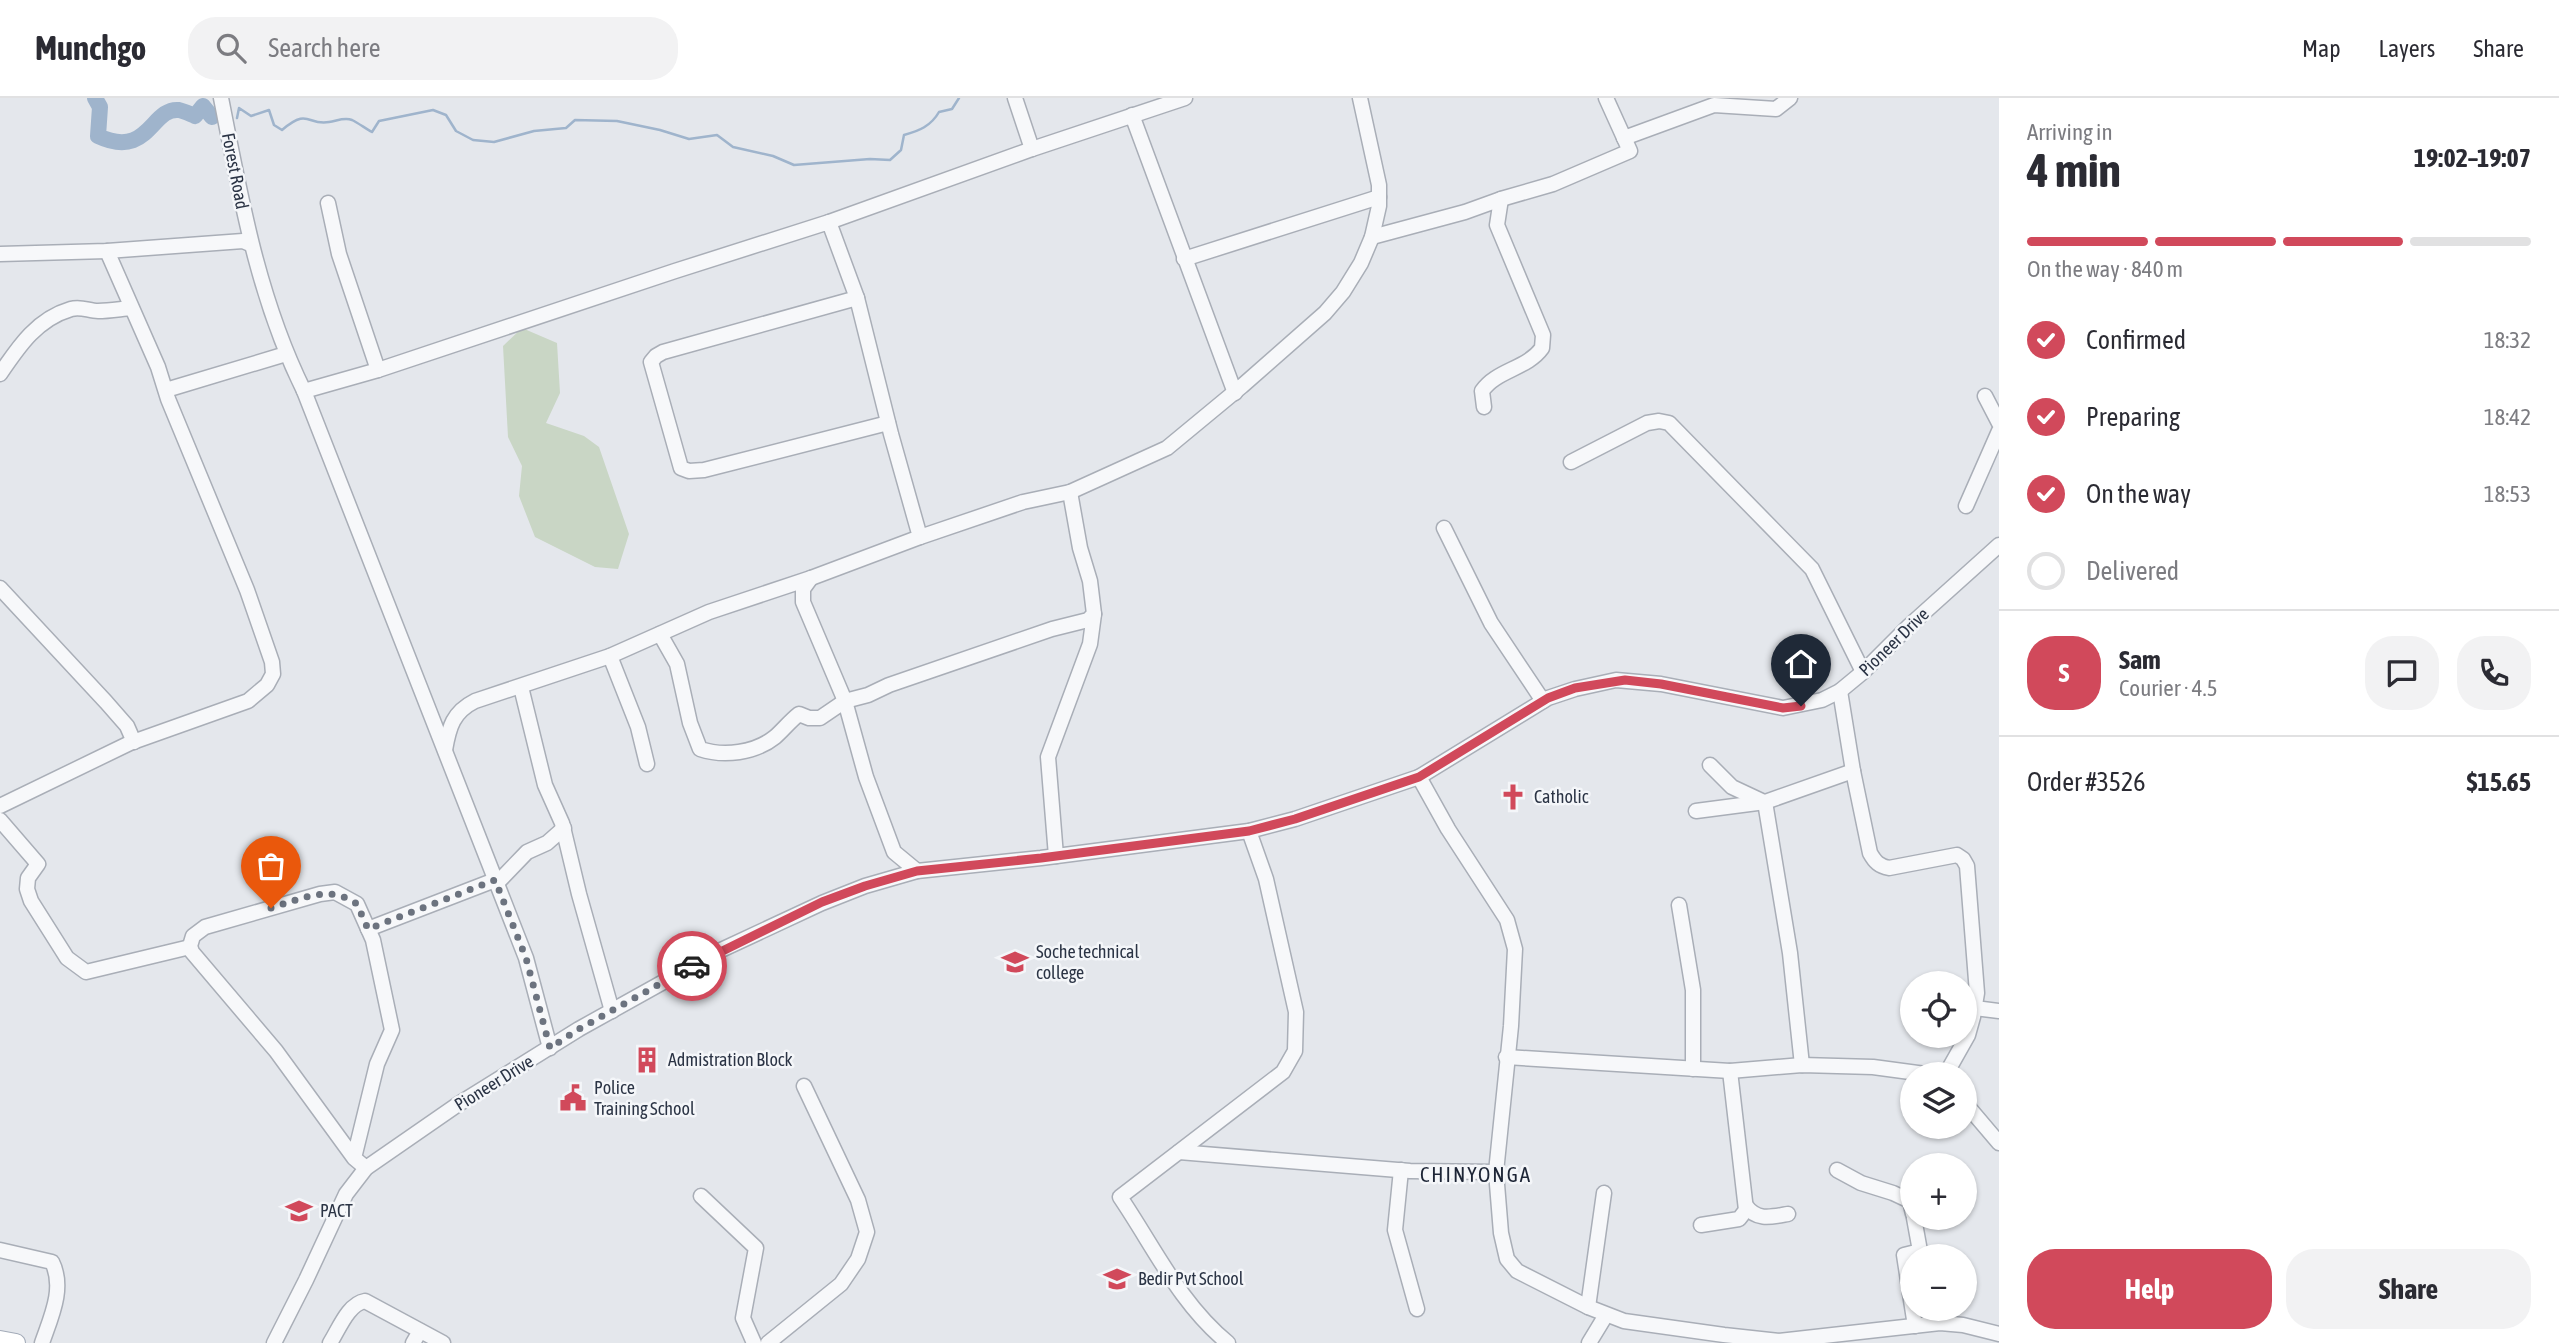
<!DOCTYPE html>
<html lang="en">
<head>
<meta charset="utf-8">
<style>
	:root { --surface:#fff; --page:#f2f2f3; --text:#2b2b33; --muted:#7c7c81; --line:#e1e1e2; --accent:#d1495b }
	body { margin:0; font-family:"Asap Condensed",sans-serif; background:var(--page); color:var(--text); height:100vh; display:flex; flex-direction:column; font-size:26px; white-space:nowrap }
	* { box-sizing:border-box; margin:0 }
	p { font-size:23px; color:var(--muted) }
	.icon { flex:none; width:38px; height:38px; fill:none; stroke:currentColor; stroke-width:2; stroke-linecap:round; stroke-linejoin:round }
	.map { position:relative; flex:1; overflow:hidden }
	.panel { display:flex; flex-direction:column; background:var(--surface); width:560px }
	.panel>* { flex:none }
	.tools { position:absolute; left:1900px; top:873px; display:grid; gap:14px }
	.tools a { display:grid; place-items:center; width:77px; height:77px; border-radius:50%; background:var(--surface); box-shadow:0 2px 5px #0004; font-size:35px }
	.pin { position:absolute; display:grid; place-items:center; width:60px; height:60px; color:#fff; margin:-72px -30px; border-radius:50% 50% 50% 0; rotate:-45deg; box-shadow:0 0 7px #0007 }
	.pin .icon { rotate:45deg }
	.courier { position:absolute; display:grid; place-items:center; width:70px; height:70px; margin:-35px; border:5px solid #d1495b; border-radius:50%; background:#fff; color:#222; box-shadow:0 2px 9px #0007 }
	.head em { font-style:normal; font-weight:700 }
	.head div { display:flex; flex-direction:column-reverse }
	.head { display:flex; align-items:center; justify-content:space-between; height:119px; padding:0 28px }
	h1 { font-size:46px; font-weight:700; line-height:52px }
	.bar { display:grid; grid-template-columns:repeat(4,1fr); gap:10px 7px; align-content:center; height:84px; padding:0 28px }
	.bar i { height:9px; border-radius:5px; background:var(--line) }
	.bar .selected { background:var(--accent) }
	.bar p { grid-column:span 4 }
	.line { display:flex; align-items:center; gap:18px; padding:0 28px; border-top:2px solid var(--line) }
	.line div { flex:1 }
	.round { display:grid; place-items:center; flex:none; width:74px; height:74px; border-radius:28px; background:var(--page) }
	ol { padding:0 28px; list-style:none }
	li { display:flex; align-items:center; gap:21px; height:77px }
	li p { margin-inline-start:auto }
	li .icon { padding:7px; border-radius:50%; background:var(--accent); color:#fff; stroke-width:4 }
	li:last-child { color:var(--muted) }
	li i { width:38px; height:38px; border:4px solid var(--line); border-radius:50% }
	.primary-button { display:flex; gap:14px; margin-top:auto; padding:14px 28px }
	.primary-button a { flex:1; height:80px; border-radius:28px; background:var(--accent); color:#fff; font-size:28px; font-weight:700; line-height:80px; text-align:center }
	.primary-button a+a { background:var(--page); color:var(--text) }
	header { display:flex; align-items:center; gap:42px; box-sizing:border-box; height:98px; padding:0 35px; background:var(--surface); border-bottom:2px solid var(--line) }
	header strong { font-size:33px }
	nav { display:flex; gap:38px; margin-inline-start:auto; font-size:24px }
	.search { width:490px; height:63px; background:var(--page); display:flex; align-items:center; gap:18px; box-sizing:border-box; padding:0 24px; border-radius:28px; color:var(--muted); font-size:26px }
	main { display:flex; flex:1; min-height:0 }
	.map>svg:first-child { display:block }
</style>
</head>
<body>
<header>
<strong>Munchgo</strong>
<div class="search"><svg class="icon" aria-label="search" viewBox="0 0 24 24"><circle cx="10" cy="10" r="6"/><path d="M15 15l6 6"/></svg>Search here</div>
<nav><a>Map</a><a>Layers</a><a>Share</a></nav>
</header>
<main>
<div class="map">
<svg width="1999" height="1245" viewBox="0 0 1999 1245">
	<rect width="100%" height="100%" fill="#e4e7ec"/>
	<!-- green -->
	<path fill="#c9d6c5" d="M522,230l35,15 3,50 -14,30 38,13 15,11 30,87 -11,35 -23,-2 -60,-30 -16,-41 3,-30 -14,-29 -5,-91z"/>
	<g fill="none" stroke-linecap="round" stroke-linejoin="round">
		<!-- stream -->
		<path stroke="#9fb4cc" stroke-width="2.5" d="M237,20l2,-10 12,8 18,-6 5,15 8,5c27,-23 25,-4 47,-8 8,-1 15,-5 23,-2 6,3 13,8 20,12l7,-11 54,-11 13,5 10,16 17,9 21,2 40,-11 32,-3 9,-8 42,1 43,9 29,9 28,-4 16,12 40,9 21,9 76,-6 20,1 11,-10 3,-15c15,-4 27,-9 35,-23l13,-3 7,-11"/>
		<!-- river -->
		<path stroke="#9fb4cc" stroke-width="16" d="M95,0l5,9 -2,29c51,24 53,-29 81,-26 5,1 11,4 16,6l8,-10 9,11"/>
		<!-- minor casing -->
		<g stroke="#a9aeb7" stroke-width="17">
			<g id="minor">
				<path d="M221,0c20,101 37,200 83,293l222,567 24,90"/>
				<path d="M1015,0l17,51"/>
				<path d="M1132,17l103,278"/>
				<path d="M1624,40l90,-33 62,4 14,-11"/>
				<path d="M1501,101l52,-15 77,-33 -24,-53"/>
				<path d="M328,105l11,51 39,116"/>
				<path d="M829,124l203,-73 153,-51"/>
				<path d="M1372,139l93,-25 36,-13 -4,26 46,110 -1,13c-15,21 -46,22 -60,43l2,16"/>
				<path d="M0,156l107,-3 136,-10 7,3"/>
				<path d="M1184,161l195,-62"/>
				<path d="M857,200l-194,54 -7,4 -5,6 30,106 8,3 15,-1 184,-47"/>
				<path d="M0,276c19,-28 37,-55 71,-65 10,-3 18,2 27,2 11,0 22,-2 33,-3"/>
				<path d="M166,292l120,-36"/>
				<path d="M304,293l74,-21 297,-99 154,-49 28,76 34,136 29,103 -109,41 -102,34 -99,44 -135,45c-22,11 -26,26 -30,49"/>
				<path d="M1985,298l14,27"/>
				<path d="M1571,364l76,-39 12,-2 10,2 143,146 51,103"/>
				<path d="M1966,408l33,-75"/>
				<path d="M1444,430l47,95 52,78"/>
				<path d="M920,439l103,-35 47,-10 97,-44 75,-62 83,-73 18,-21 18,-29 11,-26 7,-31v-21l-19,-87"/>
				<path d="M811,480l-8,11v13l42,99 21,76 28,75 23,19"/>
				<path d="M0,490l106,114 21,24 7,16"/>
				<path d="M660,536l17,30 13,59 10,26c24,8 55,4 75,-12 8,-7 15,-16 24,-23l10,4h11l25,-17 23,-6 21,-10 163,-56 36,-9 6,-6 -4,-33 -10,-33 -10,-56"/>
				<path d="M610,558l28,71 9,37"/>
				<path d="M521,589l24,98 17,38 17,71 33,117"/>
				<path d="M1840,593l13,80 17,82c5,9 9,13 19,15l68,-13 6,4 4,7 10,127 -4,24 -5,18 -22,39"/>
				<path d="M1710,667l22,22 32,15"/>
				<path d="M1419,679l29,52 59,91 8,29 -4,77 -15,146 5,61 6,26 10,12 71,36 36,14 100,14 55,6 161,-18 23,2 36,9"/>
				<path d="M1765,704l25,151 12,112"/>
				<path d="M0,708l130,-63 118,-42 19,-16 6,-11 -1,-12 -25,-72 -79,-191 -10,-32 -51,-116"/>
				<path d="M1696,713l69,-9 88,-31"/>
				<path d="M0,722l38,44 -10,14 -1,11 4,12 36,57 19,14 104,-25"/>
				<path d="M1056,758l-8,-99 42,-113 4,-30"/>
				<path d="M1679,807l14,85v79"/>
				<path d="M368,831l127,-49h5l27,-28 20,-9 17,-15"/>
				<path d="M1975,910l24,3"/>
				<path d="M1506,959l224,14 72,-6 71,2 52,7"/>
				<path d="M1965,1005l34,40"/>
				<path d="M1179,1054l231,19 86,1"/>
				<path d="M354,1060l23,-94 15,-34 -19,-90 -16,-36 -22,-12 -15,2 -115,33 -12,9 -3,10 2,6 84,99 78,107 12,10"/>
				<path d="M1401,1072l-6,60 22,79"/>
				<path d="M1837,1072l24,13 32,10 17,8 3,13"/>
				<path d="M701,1098l55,52 -13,70 11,25"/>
				<path d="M1746,1108c11,15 25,11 42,8"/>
				<path d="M1914,1120l6,33 -16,4 11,71"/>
				<path d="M1701,1127l38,-6 7,-9 -16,-139"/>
				<path d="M0,1152l52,12c13,26 -1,55 -10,81"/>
				<path d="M1588,1209l16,-114"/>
				<path d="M274,1245l32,-63 40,-86 20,-26 91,-63 122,-76 140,-78 103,-48 43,-17 52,-15 124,-13 208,-27 46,-12 124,-42 129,-79 27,-9 41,-9 45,4 122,24 39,-8 18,-9 23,-19 46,-46 90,-81"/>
				<path d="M330,1245c9,-14 18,-39 35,-42l78,42"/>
				<path d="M413,1245l7,-12"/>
				<path d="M768,1245l73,-59 17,-25 9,-27 -9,-32 -54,-114"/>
				<path d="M1228,1245c-48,-39 -74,-96 -108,-146l163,-125 12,-21 1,-39 -30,-133 -17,-48"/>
				<path d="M1589,1245l17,-28"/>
			</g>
		</g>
		<!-- major casing -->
		<g stroke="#a3abb8" stroke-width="20">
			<path id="major" d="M0,1242l16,3"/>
		</g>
		<!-- minor -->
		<use href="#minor" stroke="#f7f8fa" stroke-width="14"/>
		<!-- major -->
		<use href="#major" stroke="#fff" stroke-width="18"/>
	</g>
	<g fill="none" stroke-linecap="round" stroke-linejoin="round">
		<!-- done -->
		<path stroke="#6c737f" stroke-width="7" stroke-dasharray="0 12.6" d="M271,810c30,-9 58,-24 86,-4l11,25 127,-49 31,78 24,90 29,-19 113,-63"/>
		<!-- route -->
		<path stroke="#d1495b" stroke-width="9" d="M692,868l130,-64 43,-16 52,-15 124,-13 208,-27 46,-12 124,-42 129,-79 27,-10 50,-8 36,4 122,24 18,-2"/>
	</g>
	<!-- icons -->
	<defs>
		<g id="church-bare" transform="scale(2.1)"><path d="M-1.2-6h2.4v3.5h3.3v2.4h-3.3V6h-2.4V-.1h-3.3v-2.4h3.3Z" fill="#d1495b" stroke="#f4f6f9" stroke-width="2.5" paint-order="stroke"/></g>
		<g id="university-bare" transform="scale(2.1)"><path d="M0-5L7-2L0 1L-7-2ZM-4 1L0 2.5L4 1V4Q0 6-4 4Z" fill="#d1495b" stroke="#f4f6f9" stroke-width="2.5" paint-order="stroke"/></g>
		<g id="building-bare" transform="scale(2.1)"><path d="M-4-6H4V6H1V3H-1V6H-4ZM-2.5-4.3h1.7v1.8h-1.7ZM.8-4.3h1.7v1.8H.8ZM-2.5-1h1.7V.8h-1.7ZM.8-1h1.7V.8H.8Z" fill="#d1495b" stroke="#f4f6f9" stroke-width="2.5" paint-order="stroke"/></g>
		<g id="civic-bare" transform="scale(2.1)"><path d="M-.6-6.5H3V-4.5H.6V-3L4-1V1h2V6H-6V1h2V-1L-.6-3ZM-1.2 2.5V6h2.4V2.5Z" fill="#d1495b" stroke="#f4f6f9" stroke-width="2.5" paint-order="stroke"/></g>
		<g id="school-bare" transform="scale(2.1)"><path d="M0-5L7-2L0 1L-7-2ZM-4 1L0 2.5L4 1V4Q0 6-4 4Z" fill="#d1495b" stroke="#f4f6f9" stroke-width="2.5" paint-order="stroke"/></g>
	</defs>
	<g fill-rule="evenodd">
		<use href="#church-bare" x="1513" y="699"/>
		<use href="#university-bare" x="1015" y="864"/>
		<use href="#building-bare" x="647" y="962"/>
		<use href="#civic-bare" x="573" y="1000"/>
		<use href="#school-bare" x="299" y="1113"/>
		<use href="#school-bare" x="1117" y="1181"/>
	</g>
	<g text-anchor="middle" stroke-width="5" stroke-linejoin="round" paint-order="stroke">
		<!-- street labels -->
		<g font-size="18" fill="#2b3445" stroke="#f4f6f9">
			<text transform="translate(235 73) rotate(79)" y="6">Forest Road</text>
			<text transform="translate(1894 544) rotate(-44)" y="6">Pioneer Drive</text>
			<text transform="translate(494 985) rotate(-32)" y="6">Pioneer Drive</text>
		</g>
		<!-- poi labels -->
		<g font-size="18" fill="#2b3445" stroke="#f4f6f9" text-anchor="start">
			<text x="1534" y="705">Catholic</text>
			<text x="1036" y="860">Soche technical<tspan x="1036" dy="21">college</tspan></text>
			<text x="668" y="968">Admistration Block</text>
			<text x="594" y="996">Police<tspan x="594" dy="21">Training School</tspan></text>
			<text x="320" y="1119">PACT</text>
			<text x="1138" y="1187">Bedir Pvt School</text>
		</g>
		<!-- quarter labels -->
		<g font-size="21" letter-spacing="2" fill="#1d2536" stroke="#f4f6f9">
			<text x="1476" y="1084">CHINYONGA</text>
		</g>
	</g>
</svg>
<div class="tools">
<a><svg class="icon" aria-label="locate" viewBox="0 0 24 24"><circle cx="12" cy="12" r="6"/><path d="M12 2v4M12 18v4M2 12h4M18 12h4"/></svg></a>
<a><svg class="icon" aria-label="layers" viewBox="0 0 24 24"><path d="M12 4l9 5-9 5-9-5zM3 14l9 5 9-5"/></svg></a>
<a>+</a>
<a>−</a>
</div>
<div class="pin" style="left:271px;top:810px;background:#ea580c"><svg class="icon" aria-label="bag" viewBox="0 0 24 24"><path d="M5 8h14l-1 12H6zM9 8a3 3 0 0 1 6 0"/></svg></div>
<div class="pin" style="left:1801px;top:608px;background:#1f2937"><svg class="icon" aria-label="home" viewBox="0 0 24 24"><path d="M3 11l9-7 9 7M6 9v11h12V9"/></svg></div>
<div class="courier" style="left:692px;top:868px"><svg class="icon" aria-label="car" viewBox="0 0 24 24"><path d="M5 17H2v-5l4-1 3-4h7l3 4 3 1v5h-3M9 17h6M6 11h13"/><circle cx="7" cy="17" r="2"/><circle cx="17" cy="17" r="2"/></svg></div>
</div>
<section class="panel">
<div class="head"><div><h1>4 min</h1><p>Arriving in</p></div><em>19:02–19:07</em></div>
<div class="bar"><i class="selected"></i><i class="selected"></i><i class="selected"></i><i></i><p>On the way · 840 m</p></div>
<ol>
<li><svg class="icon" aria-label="check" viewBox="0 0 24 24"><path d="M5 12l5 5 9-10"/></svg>Confirmed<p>18:32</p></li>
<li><svg class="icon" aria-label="check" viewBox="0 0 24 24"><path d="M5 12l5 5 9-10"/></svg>Preparing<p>18:42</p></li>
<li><svg class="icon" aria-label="check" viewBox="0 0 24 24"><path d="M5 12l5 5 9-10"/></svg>On the way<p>18:53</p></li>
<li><i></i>Delivered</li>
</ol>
<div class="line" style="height:126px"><b class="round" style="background:var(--accent);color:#fff">S</b><div><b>Sam</b><p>Courier · 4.5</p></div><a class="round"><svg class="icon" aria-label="chat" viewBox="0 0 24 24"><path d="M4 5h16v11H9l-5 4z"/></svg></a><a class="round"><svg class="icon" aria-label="phone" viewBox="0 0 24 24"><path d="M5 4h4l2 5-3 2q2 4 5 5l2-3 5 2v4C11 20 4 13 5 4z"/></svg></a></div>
<div class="line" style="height:91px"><div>Order #3526</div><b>$15.65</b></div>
<div class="primary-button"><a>Help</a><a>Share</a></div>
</section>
</main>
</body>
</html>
